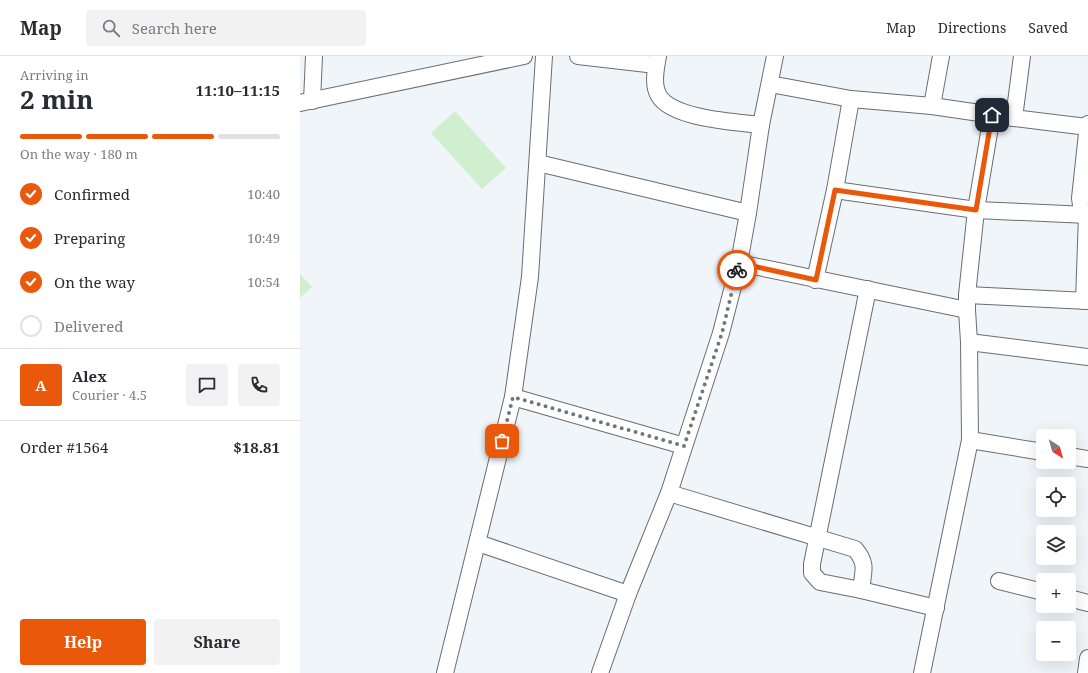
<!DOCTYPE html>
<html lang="en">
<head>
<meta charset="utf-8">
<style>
	:root { --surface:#fff; --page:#f2f2f3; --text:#2b2b33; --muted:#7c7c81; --line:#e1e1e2; --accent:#ea580c }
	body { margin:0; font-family:"Noto Serif",serif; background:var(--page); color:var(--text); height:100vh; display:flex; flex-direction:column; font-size:15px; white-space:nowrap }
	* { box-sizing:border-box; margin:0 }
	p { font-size:13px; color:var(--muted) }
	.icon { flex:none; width:22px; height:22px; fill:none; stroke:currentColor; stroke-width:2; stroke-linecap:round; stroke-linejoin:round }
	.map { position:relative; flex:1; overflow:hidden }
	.drawer { display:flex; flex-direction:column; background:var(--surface); width:300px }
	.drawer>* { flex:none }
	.needle { width:26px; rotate:143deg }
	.controls { position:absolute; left:736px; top:373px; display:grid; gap:8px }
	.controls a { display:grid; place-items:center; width:40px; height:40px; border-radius:4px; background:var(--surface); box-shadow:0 4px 16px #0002; font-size:20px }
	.pin { position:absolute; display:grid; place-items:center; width:34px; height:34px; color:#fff; margin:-17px; border-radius:8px; box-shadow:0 2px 6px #0006 }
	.courier { position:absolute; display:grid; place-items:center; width:40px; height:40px; margin:-20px; border:3px solid #ea580c; border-radius:50%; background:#fff; color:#222; box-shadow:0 1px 5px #0007 }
	.overview em { font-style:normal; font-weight:700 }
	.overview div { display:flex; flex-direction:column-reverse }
	.overview { display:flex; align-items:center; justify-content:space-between; height:68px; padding:0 20px }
	h1 { font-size:26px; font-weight:700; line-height:30px }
	.bar { display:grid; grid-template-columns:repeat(4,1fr); gap:6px 4px; align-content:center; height:48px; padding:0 20px }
	.bar i { height:5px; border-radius:3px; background:var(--line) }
	.bar .on { background:var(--accent) }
	.bar p { grid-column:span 4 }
	.line { display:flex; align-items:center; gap:10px; padding:0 20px; border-top:1px solid var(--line) }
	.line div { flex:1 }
	.round { display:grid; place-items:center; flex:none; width:42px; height:42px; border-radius:4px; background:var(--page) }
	ol { padding:0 20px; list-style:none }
	li { display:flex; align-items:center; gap:12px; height:44px }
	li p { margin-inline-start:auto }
	li .icon { padding:4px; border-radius:50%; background:var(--accent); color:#fff; stroke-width:4 }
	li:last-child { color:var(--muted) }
	li i { width:22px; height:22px; border:2px solid var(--line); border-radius:50% }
	.cta { display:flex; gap:8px; margin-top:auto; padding:8px 20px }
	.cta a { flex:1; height:46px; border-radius:4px; background:var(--accent); color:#fff; font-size:16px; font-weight:700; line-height:46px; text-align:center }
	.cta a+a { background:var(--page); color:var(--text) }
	header { display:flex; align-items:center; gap:24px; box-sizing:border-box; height:56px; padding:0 20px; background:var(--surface); border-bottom:1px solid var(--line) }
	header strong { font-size:19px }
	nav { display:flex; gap:22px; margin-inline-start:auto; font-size:14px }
	.search { width:280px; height:36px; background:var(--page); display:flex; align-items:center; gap:10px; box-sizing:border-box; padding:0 14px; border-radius:4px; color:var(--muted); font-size:15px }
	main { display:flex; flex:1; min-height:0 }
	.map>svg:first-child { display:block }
</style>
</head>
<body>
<header>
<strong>Map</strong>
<div class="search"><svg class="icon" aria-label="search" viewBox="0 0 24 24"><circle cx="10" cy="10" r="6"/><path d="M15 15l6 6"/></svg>Search here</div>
<nav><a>Map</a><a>Directions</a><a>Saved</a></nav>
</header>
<main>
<section class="drawer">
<div class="overview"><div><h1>2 min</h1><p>Arriving in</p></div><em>11:10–11:15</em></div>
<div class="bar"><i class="on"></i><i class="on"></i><i class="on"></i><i></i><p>On the way · 180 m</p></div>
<ol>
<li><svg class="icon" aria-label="check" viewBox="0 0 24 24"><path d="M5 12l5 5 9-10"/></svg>Confirmed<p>10:40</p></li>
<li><svg class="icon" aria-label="check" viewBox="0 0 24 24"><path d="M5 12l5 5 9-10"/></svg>Preparing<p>10:49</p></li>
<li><svg class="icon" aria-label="check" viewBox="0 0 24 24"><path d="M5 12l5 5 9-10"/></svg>On the way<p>10:54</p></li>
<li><i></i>Delivered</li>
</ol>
<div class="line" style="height:72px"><b class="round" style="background:var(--accent);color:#fff">A</b><div><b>Alex</b><p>Courier · 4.5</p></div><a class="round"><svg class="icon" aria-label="chat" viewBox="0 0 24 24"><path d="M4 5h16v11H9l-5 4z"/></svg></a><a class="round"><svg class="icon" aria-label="phone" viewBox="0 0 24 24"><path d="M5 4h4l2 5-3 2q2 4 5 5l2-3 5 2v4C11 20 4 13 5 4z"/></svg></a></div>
<div class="line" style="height:52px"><div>Order #1564</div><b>$18.81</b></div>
<div class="cta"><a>Help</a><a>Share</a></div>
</section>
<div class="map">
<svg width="788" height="617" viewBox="0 0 788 617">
	<rect width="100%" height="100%" fill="#f0f5fa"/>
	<!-- pitch -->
	<g fill="#d0efcf">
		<path d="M155,55l51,57 -24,21 -51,-56z"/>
		<path d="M0,218l12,13 -12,11z"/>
	</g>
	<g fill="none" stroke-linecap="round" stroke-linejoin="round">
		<!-- street casing -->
		<g stroke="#696e72" stroke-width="18">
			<g id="street">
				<path d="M278,0l78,9"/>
				<path d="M358,0c-2,12 -6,29 1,40 14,23 77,26 102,29"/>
				<path d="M470,28l81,15 81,7 82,12 74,9"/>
				<path d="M12,45l2,-45"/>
				<path d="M0,47l224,-47"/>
				<path d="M632,50l9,-50"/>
				<path d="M714,62l8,-62"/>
				<path d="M238,107l210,50"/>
				<path d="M535,134l141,20 112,5"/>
				<path d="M439,207l228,47"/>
				<path d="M515,224l20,-90 16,-91"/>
				<path d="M568,233l-56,275v9l8,9 41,8 75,18"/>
				<path d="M667,239l121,6"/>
				<path d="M784,245l3,-86 -6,-10 -1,-7 8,-74"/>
				<path d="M669,286l119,15"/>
				<path d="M213,341l171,49"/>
				<path d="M670,384l73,12"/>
				<path d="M769,400l19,3"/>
				<path d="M369,437l186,56c13,15 8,23 6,41"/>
				<path d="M178,487l150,51"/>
				<path d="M699,525l44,11"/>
				<path d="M769,542l19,5"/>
				<path d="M145,617l68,-276 17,-120 14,-221"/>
				<path d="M300,617l28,-79 41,-101 52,-160 18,-70 9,-50 13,-88 14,-69"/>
				<path d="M622,617l48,-233 -1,-98 -2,-32v-15l9,-85 16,-95"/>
				<path d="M786,617l2,-15"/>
			</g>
		</g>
		<!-- street -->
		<use href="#street" stroke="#fff" stroke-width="16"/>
	</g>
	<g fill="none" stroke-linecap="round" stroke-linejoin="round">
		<!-- done -->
		<path stroke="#737679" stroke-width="4" stroke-dasharray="0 7.2" d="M202,385l11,-44 171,49 38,-113 15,-63"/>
		<!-- route -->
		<path stroke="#ea580c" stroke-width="5" d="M437,214l2,-7 77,17 19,-90 141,20 16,-95"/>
	</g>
</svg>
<div class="controls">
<a><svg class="needle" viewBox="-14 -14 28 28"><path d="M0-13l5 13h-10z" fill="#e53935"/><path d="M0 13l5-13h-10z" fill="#7c7c81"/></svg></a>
<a><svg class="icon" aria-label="locate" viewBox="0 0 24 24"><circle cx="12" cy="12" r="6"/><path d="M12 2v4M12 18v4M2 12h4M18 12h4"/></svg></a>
<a><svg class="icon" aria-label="layers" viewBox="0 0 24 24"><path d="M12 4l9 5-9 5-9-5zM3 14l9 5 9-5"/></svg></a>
<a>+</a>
<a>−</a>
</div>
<div class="pin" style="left:202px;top:385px;background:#ea580c"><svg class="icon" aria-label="bag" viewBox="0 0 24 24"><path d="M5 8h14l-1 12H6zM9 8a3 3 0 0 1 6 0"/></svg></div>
<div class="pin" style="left:692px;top:59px;background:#1f2937"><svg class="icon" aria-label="home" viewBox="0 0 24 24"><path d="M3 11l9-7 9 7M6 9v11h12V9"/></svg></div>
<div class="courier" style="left:437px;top:214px"><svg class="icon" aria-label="bike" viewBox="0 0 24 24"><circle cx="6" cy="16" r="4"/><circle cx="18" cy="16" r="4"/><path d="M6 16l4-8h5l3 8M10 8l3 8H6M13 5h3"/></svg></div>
</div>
</main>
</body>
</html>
